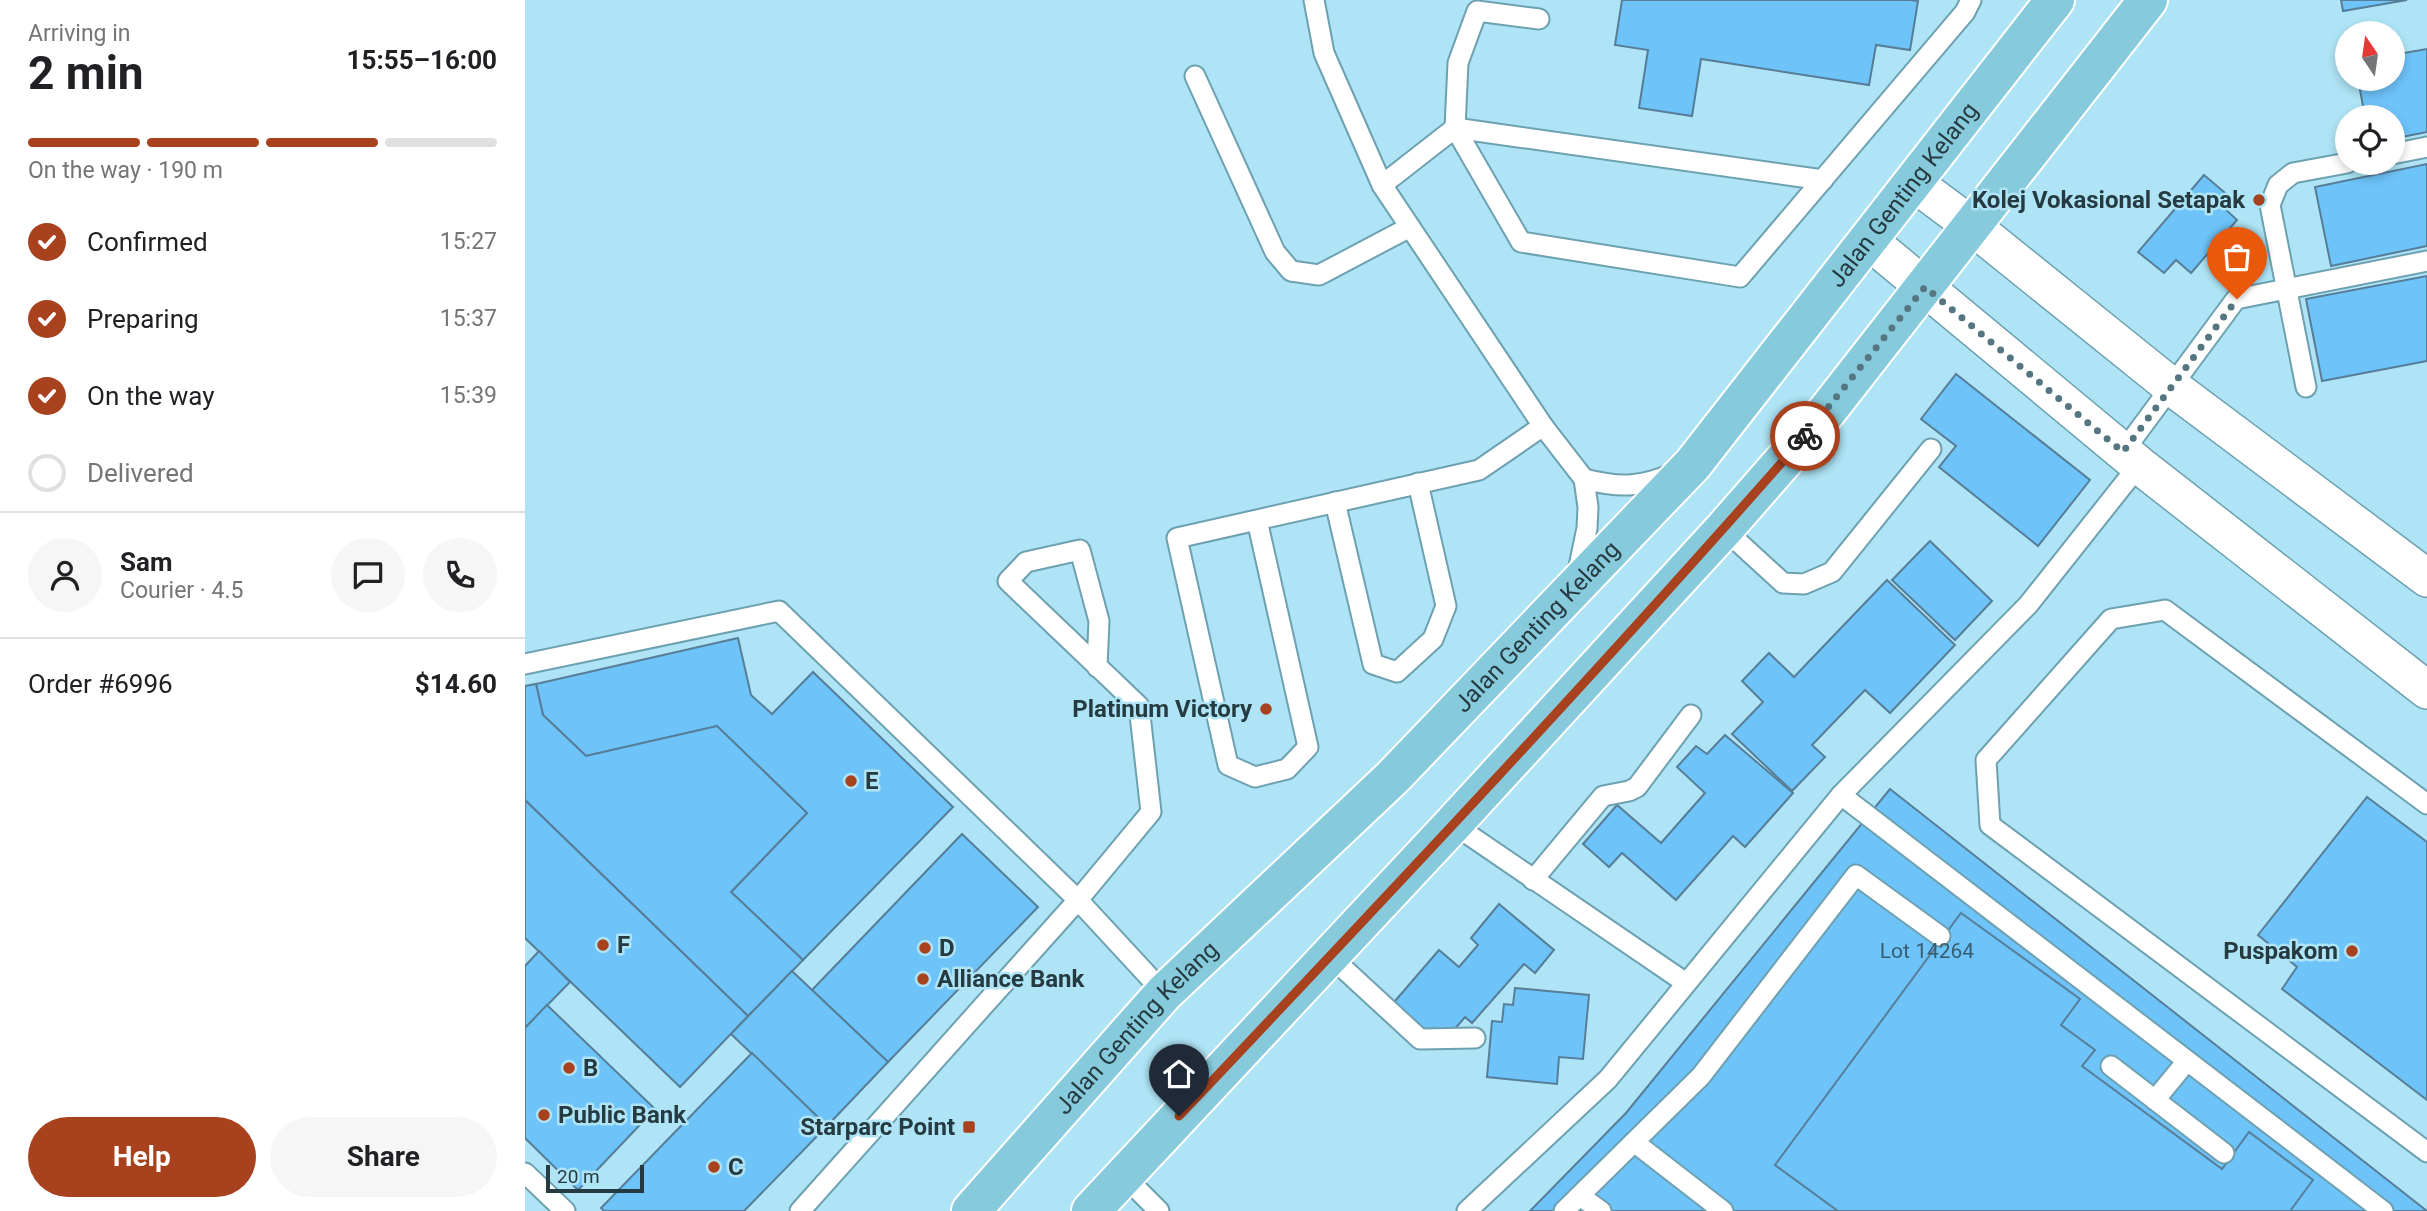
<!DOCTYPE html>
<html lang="en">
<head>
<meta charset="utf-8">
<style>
	:root { --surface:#fff; --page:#f6f6f6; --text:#202124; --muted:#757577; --line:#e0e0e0; --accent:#a8411d }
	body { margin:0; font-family:Roboto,sans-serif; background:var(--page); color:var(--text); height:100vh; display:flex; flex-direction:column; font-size:26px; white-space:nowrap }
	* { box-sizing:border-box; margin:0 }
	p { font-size:23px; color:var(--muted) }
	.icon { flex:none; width:38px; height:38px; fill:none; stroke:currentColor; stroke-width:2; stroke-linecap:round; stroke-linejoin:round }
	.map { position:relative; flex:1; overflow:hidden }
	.drawer { display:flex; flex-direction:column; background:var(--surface); width:525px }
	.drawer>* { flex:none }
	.needle { width:46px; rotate:347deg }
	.tools { position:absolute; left:1810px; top:21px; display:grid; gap:14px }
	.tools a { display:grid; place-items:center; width:70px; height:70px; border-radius:50%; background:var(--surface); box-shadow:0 4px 10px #0003; font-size:35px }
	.scale { position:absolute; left:21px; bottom:18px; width:98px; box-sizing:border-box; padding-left:7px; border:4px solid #253b41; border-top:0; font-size:19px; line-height:24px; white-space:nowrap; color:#253b41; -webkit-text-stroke:5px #aee4f5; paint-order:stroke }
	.pin { position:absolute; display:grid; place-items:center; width:60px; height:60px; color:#fff; margin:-72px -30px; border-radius:50% 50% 50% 0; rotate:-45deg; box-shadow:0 0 7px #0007 }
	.pin .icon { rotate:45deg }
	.courier { position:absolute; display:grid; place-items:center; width:70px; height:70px; margin:-35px; border:5px solid #a8411d; border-radius:50%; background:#fff; color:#222; box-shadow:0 2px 9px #0007 }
	.overview em { font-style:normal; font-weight:700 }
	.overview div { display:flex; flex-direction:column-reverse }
	.overview { display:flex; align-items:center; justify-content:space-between; height:119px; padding:0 28px }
	h1 { font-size:46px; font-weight:700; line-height:52px }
	.bar { display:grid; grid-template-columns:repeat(4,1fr); gap:10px 7px; align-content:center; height:84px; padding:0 28px }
	.bar i { height:9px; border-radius:5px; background:var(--line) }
	.bar .current { background:var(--accent) }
	.bar p { grid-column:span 4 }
	.line { display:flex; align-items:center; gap:18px; padding:0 28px; border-top:2px solid var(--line) }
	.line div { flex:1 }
	.round { display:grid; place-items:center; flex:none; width:74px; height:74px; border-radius:37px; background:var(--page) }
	ol { padding:0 28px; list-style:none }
	li { display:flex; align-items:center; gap:21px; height:77px }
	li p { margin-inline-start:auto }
	li .icon { padding:7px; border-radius:50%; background:var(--accent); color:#fff; stroke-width:4 }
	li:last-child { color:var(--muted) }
	li i { width:38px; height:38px; border:4px solid var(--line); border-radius:50% }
	.button { display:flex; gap:14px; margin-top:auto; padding:14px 28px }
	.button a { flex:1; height:80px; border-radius:42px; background:var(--accent); color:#fff; font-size:28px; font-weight:700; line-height:80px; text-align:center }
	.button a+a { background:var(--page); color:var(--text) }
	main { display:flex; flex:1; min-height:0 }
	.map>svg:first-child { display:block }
</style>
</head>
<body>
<main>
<section class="drawer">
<div class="overview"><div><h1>2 min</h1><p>Arriving in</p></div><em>15:55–16:00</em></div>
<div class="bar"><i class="current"></i><i class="current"></i><i class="current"></i><i></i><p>On the way · 190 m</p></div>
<ol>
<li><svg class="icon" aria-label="check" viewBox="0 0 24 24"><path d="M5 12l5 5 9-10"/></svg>Confirmed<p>15:27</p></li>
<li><svg class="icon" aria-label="check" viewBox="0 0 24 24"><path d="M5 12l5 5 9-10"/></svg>Preparing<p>15:37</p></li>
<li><svg class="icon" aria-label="check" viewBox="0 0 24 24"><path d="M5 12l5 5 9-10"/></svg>On the way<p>15:39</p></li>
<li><i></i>Delivered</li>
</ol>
<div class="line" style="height:126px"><a class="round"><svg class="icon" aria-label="person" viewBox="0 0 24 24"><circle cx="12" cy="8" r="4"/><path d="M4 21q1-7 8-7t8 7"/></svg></a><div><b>Sam</b><p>Courier · 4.5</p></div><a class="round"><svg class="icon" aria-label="chat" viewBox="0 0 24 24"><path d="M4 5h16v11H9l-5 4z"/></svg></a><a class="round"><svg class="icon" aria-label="phone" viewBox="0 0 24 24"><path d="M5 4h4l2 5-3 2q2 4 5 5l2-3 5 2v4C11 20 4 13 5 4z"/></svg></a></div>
<div class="line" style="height:91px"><div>Order #6996</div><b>$14.60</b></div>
<div class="button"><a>Help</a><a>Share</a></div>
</section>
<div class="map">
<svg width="1902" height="1211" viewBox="0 0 1902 1211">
	<rect width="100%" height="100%" fill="#aee4f5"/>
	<!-- building -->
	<g fill="#6ec3f9" stroke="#567e98" stroke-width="2">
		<path d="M1097,0h288l8,1 -8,49 -34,-5 -7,40 -168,-26 -9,57 -53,-8 9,-58 -33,-5z"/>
		<path d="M1816,0h66l-64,11z"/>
		<path d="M1902,49v83l-35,7v-22h-27l-7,-38h34v-24z"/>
		<path d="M1902,164v82l-96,20 -16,-79z"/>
		<path d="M1679,175l26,22 -8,9 15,14 -46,53 -15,-13 -12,13 -26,-21z"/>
		<path d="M1902,276v85l-105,20 -16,-82z"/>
		<path d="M1431,374l134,106 -52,66 -99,-79 17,-21 -35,-27z"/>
		<path d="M1405,541l62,60 -37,39 -63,-60z"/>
		<path d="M1362,580l68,65 -65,68 -25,-23 -53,55 13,12 -33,34 -60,-57 31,-32 -21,-21 27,-28 25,24z"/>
		<path d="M213,638l13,57 21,19 41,-42 140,135 -150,153 -72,-68 76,-79 -90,-87 -131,30 -43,-41 -7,-31z"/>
		<path d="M11,684l7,31 43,41 131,-30 90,87 -76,79 72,68 -55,56 -223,-216v-114z"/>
		<path d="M1200,735l68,58 -48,54 -12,-11 -57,64 -54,-47 -13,14 -26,-23 34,-39 44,38 44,-50 -28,-26 19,-21 11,8z"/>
		<path d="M1365,789l537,422h-897l96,-98z"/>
		<path d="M1842,797l60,45v258l-145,-111 15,-22 -39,-32z"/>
		<path d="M0,800l223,216 -68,71 -155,-149z"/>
		<path d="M437,834l76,73 -150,155 -76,-72z"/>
		<path d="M974,904l55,46 -19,23 -11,-9 -52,59 -7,-6 -18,21 -12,-10 -9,11 -37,-31 50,-58 20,17 19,-22 -7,-7z"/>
		<path d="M1436,913l119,86 -19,26 34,25 -13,16 140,103 27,-37 64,48 -23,31h-452l-63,-46z"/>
		<path d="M14,951l31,31 -45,46v-62z"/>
		<path d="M267,971l96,91 -61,64 -96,-92z"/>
		<path d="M990,988l74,7 -6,64 -24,-2 -2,27 -70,-7 5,-56 10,1 2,-18 9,1z"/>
		<path d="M22,1005l108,104 -77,81 -53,-52v-110z"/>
		<path d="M227,1053l75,73 -83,85h-140l-3,-3z"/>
	</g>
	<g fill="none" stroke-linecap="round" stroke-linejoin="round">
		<!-- lane casing -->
		<g stroke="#6da1b1" stroke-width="23">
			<g id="lane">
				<path d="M789,0l10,53 58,132 161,241 41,53 4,28 -1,21 -10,48"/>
				<path d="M1014,19l-62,-8 -19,52 -3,65 66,114 219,35 225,-265 6,-12"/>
				<path d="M670,76l80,176 16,19 28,4 91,-48"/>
				<path d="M1867,154l35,-7"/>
				<path d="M857,185l73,-57 368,52"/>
				<path d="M1781,387l-36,-182 8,-20 15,-12 54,-10"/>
				<path d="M1598,452l113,-153 191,-38"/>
				<path d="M1059,479c35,9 56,9 90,-6"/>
				<path d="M810,502l38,162 24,8 36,-33 13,-33 -28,-123"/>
				<path d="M732,520l51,227 -21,22 -32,8 -27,-12 -51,-227 302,-68 64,-44"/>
				<path d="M1199,529l59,54 21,1 28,-12 99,-123"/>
				<path d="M0,664l254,-53 299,289 86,93"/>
				<path d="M1316,795l542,416"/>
				<path d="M1902,804l-262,-194 -54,9 -125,141 4,65 437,327"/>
				<path d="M928,824l233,159"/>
				<path d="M1008,880l70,-84 26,-5 8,-4 54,-72"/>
				<path d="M806,957l89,82 55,-1"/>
				<path d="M1586,1066l113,87"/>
				<path d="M1630,1100l32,-39"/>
				<path d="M1109,1142l89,69"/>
				<path d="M0,1173l40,38"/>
				<path d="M598,1175l36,36"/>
				<path d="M1055,1196l21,15"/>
				<path d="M275,1211l278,-311 73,-88 -12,-106 -131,-125 18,-19 54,-12 19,71 -2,46"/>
				<path d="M942,1211l141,-132 233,-284 187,-190 111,-140"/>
				<path d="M1039,1211l137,-135 155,-201 84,61"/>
			</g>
		</g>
		<!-- street casing -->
		<g stroke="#6da1b1" stroke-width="40">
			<g id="street">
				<path d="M1389,183l58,43 200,161 255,191"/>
				<path d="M1343,240l271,225 288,225"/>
			</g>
		</g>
		<!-- primary casing -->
		<g stroke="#fff" stroke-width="42">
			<g id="primary">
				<path id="s1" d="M446,1211l193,-218 229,-216 300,-313 362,-464"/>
				<path d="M566,1211l362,-387 271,-295 103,-118 321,-411"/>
			</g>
		</g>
		<!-- lane -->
		<use href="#lane" stroke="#fff" stroke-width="19"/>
		<!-- street -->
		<use href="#street" stroke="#fff" stroke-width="37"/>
		<!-- primary -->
		<use href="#primary" stroke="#87cadc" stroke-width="38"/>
	</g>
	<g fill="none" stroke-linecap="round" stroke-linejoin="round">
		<!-- done -->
		<path stroke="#557680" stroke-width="7" stroke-dasharray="0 12.6" d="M1280,436l120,-149 198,165 114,-153"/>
		<!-- route -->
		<path stroke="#a8411d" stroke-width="9" d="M654,1116c212,-224 424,-449 626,-680"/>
	</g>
	<!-- markers -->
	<g fill="#a8411d" stroke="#aee4f5" stroke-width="2.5">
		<circle cx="1734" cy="200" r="7"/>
		<circle cx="741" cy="709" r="7"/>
		<circle cx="326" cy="781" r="7"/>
		<circle cx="78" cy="945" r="7"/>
		<circle cx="400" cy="948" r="7"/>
		<circle cx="1827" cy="951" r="7"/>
		<circle cx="398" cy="979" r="7"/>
		<circle cx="44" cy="1068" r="7"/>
		<circle cx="19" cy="1115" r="7"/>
		<rect x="437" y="1120" width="14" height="14" rx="3.5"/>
		<circle cx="189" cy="1167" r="7"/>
	</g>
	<g text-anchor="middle" stroke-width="5" stroke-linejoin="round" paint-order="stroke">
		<!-- number labels -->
		<g font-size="21" fill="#375d6f">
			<text x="1402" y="958">Lot 14264</text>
		</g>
		<!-- street labels -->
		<g font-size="24" fill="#253b41" stroke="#aee4f5">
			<text dy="8" stroke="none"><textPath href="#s1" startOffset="1381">Jalan Genting Kelang</textPath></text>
			<text dy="8" stroke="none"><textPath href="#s1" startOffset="814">Jalan Genting Kelang</textPath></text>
			<text dy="8" stroke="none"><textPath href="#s1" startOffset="247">Jalan Genting Kelang</textPath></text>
		</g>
		<!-- poi labels -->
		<g font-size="24" font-weight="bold" fill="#253b41" stroke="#aee4f5" text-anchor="start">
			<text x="1720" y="208" text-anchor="end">Kolej Vokasional Setapak</text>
			<text x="727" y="717" text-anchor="end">Platinum Victory</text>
			<text x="340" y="789">E</text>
			<text x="92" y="953">F</text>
			<text x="414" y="956">D</text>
			<text x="1813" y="959" text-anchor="end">Puspakom</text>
			<text x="412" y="987">Alliance Bank</text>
			<text x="58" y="1076">B</text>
			<text x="33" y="1123">Public Bank</text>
			<text x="430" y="1135" text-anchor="end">Starparc Point</text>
			<text x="203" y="1175">C</text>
		</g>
	</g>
</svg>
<div class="tools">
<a><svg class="needle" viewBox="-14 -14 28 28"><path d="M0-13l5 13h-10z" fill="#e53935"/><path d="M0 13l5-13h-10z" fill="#757577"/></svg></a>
<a><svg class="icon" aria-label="locate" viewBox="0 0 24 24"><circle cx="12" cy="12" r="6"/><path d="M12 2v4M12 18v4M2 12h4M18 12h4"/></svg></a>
</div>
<div class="scale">20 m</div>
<div class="pin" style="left:1712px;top:299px;background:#ea580c"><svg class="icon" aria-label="bag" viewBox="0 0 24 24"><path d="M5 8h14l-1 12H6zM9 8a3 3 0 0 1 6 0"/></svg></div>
<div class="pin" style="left:654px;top:1116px;background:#1f2937"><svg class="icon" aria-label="home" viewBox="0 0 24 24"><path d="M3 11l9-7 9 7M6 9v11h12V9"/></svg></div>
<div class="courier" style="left:1280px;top:436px"><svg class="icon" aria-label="bike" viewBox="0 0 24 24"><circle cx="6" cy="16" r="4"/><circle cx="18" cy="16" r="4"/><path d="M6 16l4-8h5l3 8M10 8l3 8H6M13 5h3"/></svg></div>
</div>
</main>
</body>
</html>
